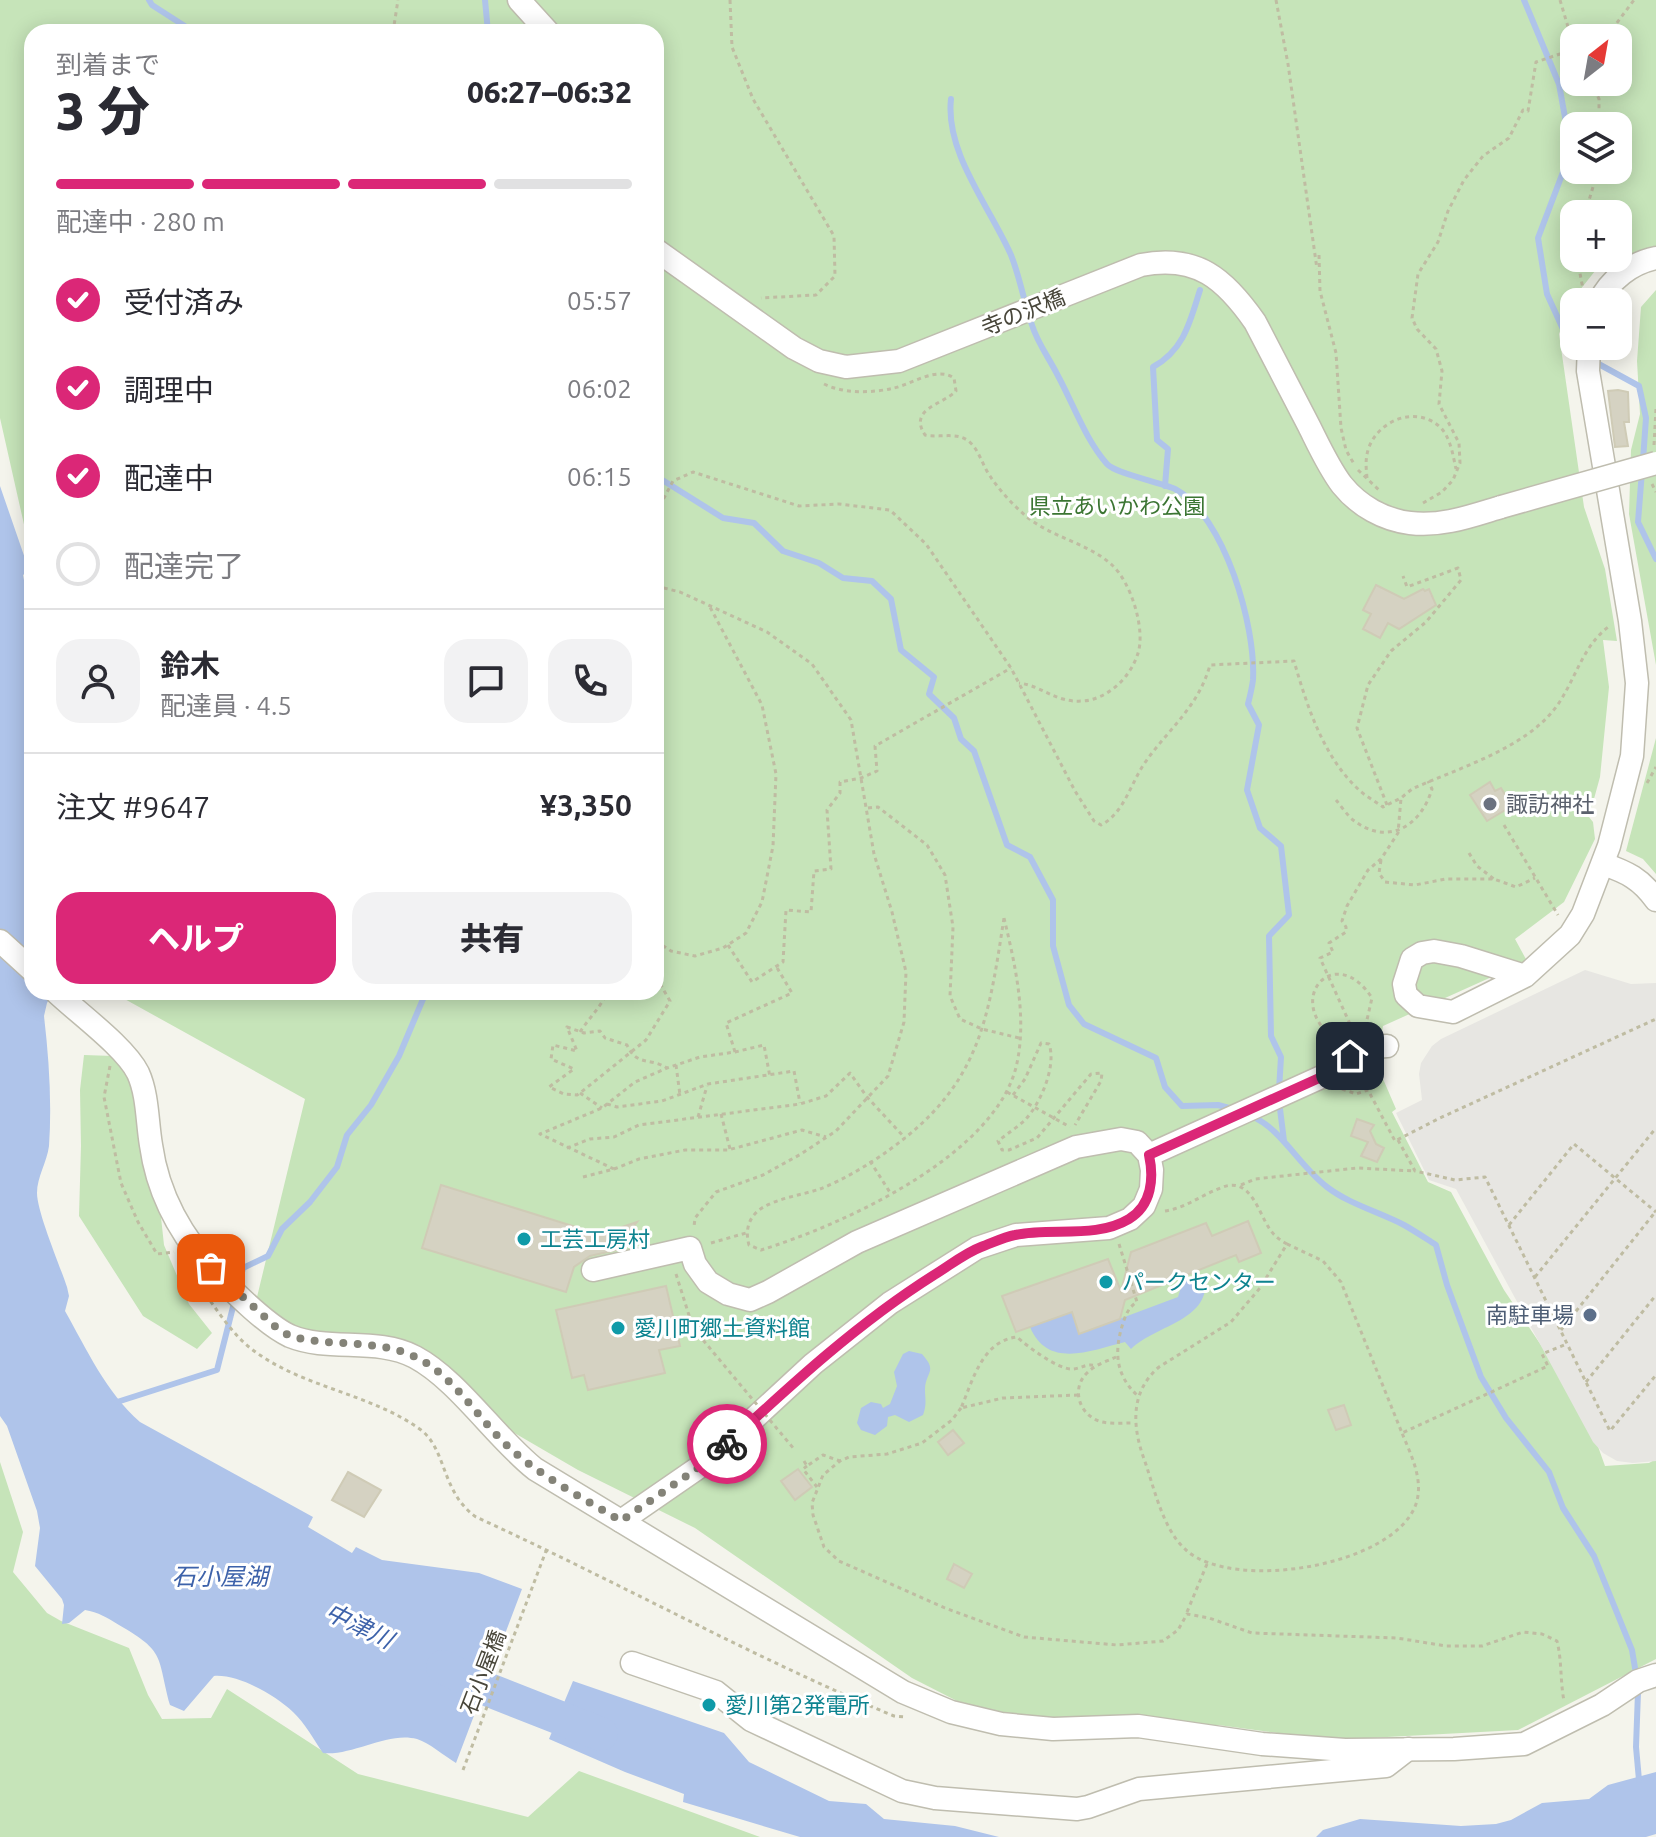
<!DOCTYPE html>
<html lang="ja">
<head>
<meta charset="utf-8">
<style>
	:root { --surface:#fff; --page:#f2f2f3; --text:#2b2b33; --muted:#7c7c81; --line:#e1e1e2; --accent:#db2777 }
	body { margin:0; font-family:Ubuntu,"Noto Sans JP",sans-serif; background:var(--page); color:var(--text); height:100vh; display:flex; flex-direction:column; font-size:30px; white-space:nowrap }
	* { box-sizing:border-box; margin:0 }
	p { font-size:26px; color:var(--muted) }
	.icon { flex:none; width:44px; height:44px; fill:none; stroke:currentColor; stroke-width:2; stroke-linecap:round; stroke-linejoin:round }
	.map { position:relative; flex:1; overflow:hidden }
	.drawer { position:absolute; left:24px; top:24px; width:640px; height:976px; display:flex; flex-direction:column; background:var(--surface); border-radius:24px; box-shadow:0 4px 20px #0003 }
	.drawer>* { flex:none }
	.needle { width:52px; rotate:31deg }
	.fabs { position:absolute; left:1560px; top:24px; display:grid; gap:16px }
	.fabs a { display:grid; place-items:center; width:72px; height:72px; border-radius:16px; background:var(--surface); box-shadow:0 4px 20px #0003; font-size:40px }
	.pin { position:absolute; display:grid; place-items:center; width:68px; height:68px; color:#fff; margin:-34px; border-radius:16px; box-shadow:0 4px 12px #0006 }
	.courier { position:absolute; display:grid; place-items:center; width:80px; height:80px; margin:-40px; border:6px solid #db2777; border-radius:50%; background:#fff; color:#222; box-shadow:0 2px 10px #0007 }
	.summary em { font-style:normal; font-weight:800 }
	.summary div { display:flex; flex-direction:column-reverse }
	.summary { display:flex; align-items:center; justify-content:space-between; height:136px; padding:0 32px }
	h1 { font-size:52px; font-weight:800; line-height:60px }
	.bar { display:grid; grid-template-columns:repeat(4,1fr); gap:12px 8px; align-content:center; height:96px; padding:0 32px }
	.bar i { height:10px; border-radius:6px; background:var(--line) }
	.bar .on { background:var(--accent) }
	.bar p { grid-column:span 4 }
	.line { display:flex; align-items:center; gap:20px; padding:0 32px; border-top:2px solid var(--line) }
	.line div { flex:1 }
	.round { display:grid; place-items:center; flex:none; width:84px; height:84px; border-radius:24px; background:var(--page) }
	ol { padding:0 32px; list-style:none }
	li { display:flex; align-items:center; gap:24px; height:88px }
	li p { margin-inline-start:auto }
	li .icon { padding:8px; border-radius:50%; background:var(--accent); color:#fff; stroke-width:4 }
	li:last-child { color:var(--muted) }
	li i { width:44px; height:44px; border:4px solid var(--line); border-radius:50% }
	.button { display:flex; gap:16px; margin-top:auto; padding:16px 32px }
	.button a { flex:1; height:92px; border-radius:24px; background:var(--accent); color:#fff; font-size:32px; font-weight:800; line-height:92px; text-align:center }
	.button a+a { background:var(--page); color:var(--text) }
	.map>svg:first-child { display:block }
</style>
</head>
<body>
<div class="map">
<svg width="1656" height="1837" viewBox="0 0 1656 1837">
	<rect width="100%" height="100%" fill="#f4f4ec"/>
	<!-- green -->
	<g fill="#c6e4b9" fill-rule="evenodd">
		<path d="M0,0h1656v249l-57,17 -27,34 -13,34 25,173 21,62 12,72 -14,-1 6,47 -9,90 -11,40 4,5 2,17 -31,63 -49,37 12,22 -144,65 -6,39 19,44 -4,3 36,70 23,10 53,98 61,91 26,46 14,39 44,-3 7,-4v200l-138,71 -187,10 -113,-15 -19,4 -151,-6 -91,-22 -45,-23 -217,-150 -117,-58 -74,-43 -52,-56 -160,-43 -35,-31 48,-198 -193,-107h544v-960h-624v528l-32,-142zM1574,38h44v44h-44zM1574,126h44v44h-44zM1574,214h44v44h-44z"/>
		<path d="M1656,290v375l-27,-151 2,-64 9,-36 -3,-53 4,-54z"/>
		<path d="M1656,738v136l-13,-15 -17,-8z"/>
		<path d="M84,1055l29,1 10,9 11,29 9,68 17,46 4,37 25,59 23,29 -15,16 -54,-33 -64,-100 2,-70 -1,-56z"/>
		<path d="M0,1462l23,70 -10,40 34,41 14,8 68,27 19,47 14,24 49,-1 16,-29 131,85 170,43 51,-46 181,66h-760z"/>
	</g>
	<!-- parking -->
	<path fill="#e7e6e2" d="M1585,970l46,14 25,-1v478l-23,2 -16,-2 -14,-8 -10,-11 -137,-253 -27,-9 -33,-67 26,-13 -3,-26 2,-11 11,-17 9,-7z"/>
	<!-- water -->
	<g fill="#afc4ea">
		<path d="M0,486l29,84 -6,5 9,47v370h21l-6,11 -3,13c5,43 8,87 5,130 -2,16 -12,31 -12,47 0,19 23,73 30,94l2,9 -4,15c22,39 41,81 75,111l173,95 -5,10 44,26 4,-6 26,13 97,13 43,16 -66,174c-12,-7 -26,-20 -39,-24 -29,-8 -64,17 -94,14 -9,-13 -18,-30 -30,-41 -18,-17 -55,-38 -79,-36l-30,35 -14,-6c-13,-49 -4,-53 -51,-80 -11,-7 -21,-13 -34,-15l-16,13 -7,1 2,-19 -2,-6 -27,-33 5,-38 -3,-17 -30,-85 -7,-10z"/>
		<path d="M1204,1274c11,46 -47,50 -73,75l-6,-7c-33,8 -77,28 -95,-15l42,-15 7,22 99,-37 5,-16z"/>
		<path d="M909,1351l13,3c16,18 4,17 3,35 0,10 2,15 -2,26l-14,7 -14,-7 -7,2 -1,9 -12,9 -14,-5 -4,-7 4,-15 10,-6 10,2 2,4 7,-4 7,-18 -3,-14 9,-18z"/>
		<path d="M573,1681l151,52 25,29 80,39 37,3 18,15 71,7 44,11h-199l-117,-35 1,-8 -59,-22 -76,-33z"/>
		<path d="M1656,1772v62l-10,3h-330l7,-7 37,-11 101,7 35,-2 15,-4 31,-17 47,-4 19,-14z"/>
	</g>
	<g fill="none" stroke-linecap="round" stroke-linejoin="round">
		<!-- stream -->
		<g stroke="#afc4ea" stroke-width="6">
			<path d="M149,0l3,5 42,27"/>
			<path d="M485,0l3,32"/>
			<path d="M1524,0l35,84 12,67 -33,87 9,56 25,55 10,5"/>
			<path d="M951,99c-6,54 39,108 60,156 9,22 13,48 21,70 5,17 17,33 25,49 16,29 28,65 50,90 9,10 53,18 68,25 50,27 81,138 78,191 -1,8 -3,16 -5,24l11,21 -12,65 13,38 21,18 8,69 -20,21 2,100 10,21 -2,33"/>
			<path d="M1595,362l44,24 7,32 -3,42"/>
			<path d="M1642,471l-4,51 18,37"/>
			<path d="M656,476l67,42 31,5 29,28 36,12 24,15 29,3 19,18 10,51 33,27 -5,17 25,24 7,21 13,12 33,94 23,12 23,43v46l16,59 15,19 72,34 9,29 17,19 36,-1 15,4"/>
			<path d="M1165,486l3,-37 -11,-9 -4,-73c31,-17 37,-45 47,-77"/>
			<path d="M1279,1101l5,40"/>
			<path d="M1251,1116c30,12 48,50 76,71 22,17 52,25 77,38 11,6 21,13 32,20l11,40 34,92 25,41 43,54 14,36 31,48 38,94 4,24"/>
			<path d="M238,1288l5,-20 25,-12 14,-27 28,-27 27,-35 10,-32 24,-30 28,-49 27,-64"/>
			<path d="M114,1403l103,-33 18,-71"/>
			<path d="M1638,1692l-2,55 3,33"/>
		</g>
		<!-- river -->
		<path stroke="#afc4ea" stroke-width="34" d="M443,1667l41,21 117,46"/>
	</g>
	<!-- building -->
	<g fill="#d5d2c2" stroke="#cfcbb6" stroke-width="2">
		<path d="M1618,390l10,2 1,30h-5l4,24 -13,1 -7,-56z"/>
		<path d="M1376,585l28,14 19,-10 2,2 4,-2 7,16 -37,24 -11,-6 -8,15 -17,-9 8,-15 -8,-4z"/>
		<path d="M1490,782l5,9 6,-3 11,18 -25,15 -17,-26z"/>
		<path d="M1357,1119l17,6 -4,6 6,13 8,4 -7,14 -16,-6 7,-14 -17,-6z"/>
		<path d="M441,1185l154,48h9l33,-11 -17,22 1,5 -31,7 -16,11 -8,25 -144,-44z"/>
		<path d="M1248,1221l13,32 -22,9 -3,-7 -111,45 -5,19 -41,15 -7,-22 -56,20 -14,-36 106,-37 13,32 10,-39 75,-29 6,13z"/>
		<path d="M666,1286l14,60 -21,4 6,23 -77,17 -4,-15 -12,3 -16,-68z"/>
		<path d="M1344,1405l7,20 -15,5 -8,-20z"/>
		<path d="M953,1430l11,13 -16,12 -10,-13z"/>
		<path d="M798,1469l14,18 -17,13 -14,-19z"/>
		<path d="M348,1472l33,18 -17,27 -32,-17z"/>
		<path d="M954,1564l18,10 -8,14 -17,-9z"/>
	</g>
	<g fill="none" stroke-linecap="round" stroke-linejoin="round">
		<!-- minor casing -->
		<g stroke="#bfbdaf" stroke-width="25">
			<g id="minor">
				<path d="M519,0l29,32"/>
				<path d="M656,250l138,98 25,13 27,6 53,-6 242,-96c56,-11 84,14 114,57 18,35 36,70 54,104 10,20 20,42 33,59 17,21 42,35 68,38 32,4 61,-7 91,-16"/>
				<path d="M1599,302c11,-22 32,-39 57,-44"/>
				<path d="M1603,864c24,8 38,15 53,36"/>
				<path d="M0,941l32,29"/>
				<path d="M1525,976l-64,-20 -27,-5 -12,2 -10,6 -8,25 2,11 12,11 35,6 72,-36 45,-41 13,-21 26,-68 23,-90 5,-73 -7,-62 -42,-250 1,-25"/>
				<path d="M56,992c22,21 69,55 82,81 10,22 9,49 13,72 7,51 33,96 69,133 17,17 48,48 70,58 39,16 87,1 125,21 43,23 80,80 120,112l368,223 48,20 50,12 52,5 85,-3 124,18 83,6 109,-1 70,-5 78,-39 36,-24 18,-6"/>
				<path d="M1149,1155l179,-81 33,-26 26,-2"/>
				<path d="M593,1270l97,-22 5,16 13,18 20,12 22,6 18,-8 89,-50 219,-95 45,-8 16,3 12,13 3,15 -1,19 -7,17 -14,13 -21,9 -93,7 -39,13 -87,55 -77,61 -105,97 -87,60"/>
				<path d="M632,1663l84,29 35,28 151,71 33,7 142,11 11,-2 51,-18 247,-23 22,-17"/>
			</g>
		</g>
		<!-- path -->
		<g stroke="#bfbca2" stroke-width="3" stroke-dasharray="4 4" stroke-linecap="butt">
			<path d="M730,0l2,47 21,52 81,137 1,40 -19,19 -55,3"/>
			<path d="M1276,0l12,64 29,205"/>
			<path d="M1560,0l14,47"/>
			<path d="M393,32l5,-32"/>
			<path d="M1612,38l4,-14 18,-24"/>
			<path d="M1591,82l8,17v27"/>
			<path d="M1585,214l13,-44"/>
			<path d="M1319,255l1,36 16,62 5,75 5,22 8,14"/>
			<path d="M1577,258l6,31"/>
			<path d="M824,384c20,10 49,9 70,4 18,-4 43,-22 60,-10l2,13c-14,14 -48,18 -31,44 14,3 30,-3 42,5 12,8 15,25 23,36 10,15 23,29 37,41 26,21 61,26 85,48 19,17 35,67 25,91 -8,23 -30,43 -54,45 -28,2 -40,-15 -64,-18"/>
			<path d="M1654,445l2,-36"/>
			<path d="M1358,470l21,20"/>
			<path d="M1367,478c-1,-11 -2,-20 2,-31 11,-28 49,-42 72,-19 10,11 12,28 15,41"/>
			<path d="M1652,484l4,8"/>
			<path d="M1423,503l19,-11 11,-12 7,-17 -1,-20 -20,-39 3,-33 -6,-22 -19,-20 -5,-11 6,-44 20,-32 10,-31 16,-31 19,-24 26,-18 14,-28 5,1 8,-49 24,-8 14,14"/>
			<path d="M656,513l17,-32 20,-9 106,34 40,-2 51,6 36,34 85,124 64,123 19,30 7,4c23,-12 29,-40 43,-61 24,-35 54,-56 66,-99l84,-4c13,45 29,95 64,128 7,7 17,12 25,18l18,-9 11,-9c46,-21 113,-40 144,-82 20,-27 26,-62 55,-82"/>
			<path d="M656,586l24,6 87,40 45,32 39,56 23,134 18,58 14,60 -2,50 -16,54 -52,55 -35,23 -38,21 -47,17 -21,26 -1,9"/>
			<path d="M1647,783l9,-16"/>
			<path d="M1336,800c5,6 11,15 17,20 35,27 68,6 79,-31l-4,-8"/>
			<path d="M1387,805l-30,-77 11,-43 23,-34 35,-29 35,-42 -3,-12 -51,19 -4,-11"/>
			<path d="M868,808l10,-1 49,38 18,30 8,52 -3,69 10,23 22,10 37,9"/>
			<path d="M1504,825l54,90"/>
			<path d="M1469,853l8,13 17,13"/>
			<path d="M1381,860l-2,13 6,9 30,3 31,-6h48l22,8 19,-9"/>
			<path d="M1004,918c11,46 23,98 13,145 -19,92 -175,162 -256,187l-12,-5c-4,-14 -1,-28 13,-37 16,-10 40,-13 58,-19 23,-9 50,-25 69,-39 91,-65 99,-129 115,-232z"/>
			<path d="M656,941l15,10 24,5 28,-8 23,-15 16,-31 11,-56 3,-72 -14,-69 -52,-98"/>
			<path d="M728,945l24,37 31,-20 3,-52 25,2 3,-41 17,-2 -4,-59 13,-17v-11l21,-4 16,-7 -2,-25 136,-78"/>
			<path d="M656,977l14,24 -24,39 -66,53 -3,2 -13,-1 -15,-7 25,-18 -23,-10 2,-14 24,6 -10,-24 17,6 16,-2 5,7 22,7c10,22 23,12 40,23"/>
			<path d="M1350,1024l-30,-66 13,-6 -4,-9 17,-11v-5l-4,-6 5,-15 21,-36 13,-11 17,-26 3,-35"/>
			<path d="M580,1032c9,-14 20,-24 27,-39l38,-1"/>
			<path d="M1332,1037c-48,-40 4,-95 40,-39l-6,26"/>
			<path d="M1326,1048c8,-19 21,-25 41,-22"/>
			<path d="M735,1052l-9,-29 66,-30 -16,-27"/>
			<path d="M676,1065l4,30"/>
			<path d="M110,1066l-6,31 17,86 17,39 19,32 17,-2"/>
			<path d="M1342,1089l14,5 12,-4 27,51 45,-23 216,-99"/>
			<path d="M1007,1092l63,35"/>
			<path d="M580,1093l22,15"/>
			<path d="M1013,1095l12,-16 16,-36 8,1c8,22 -9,61 -25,77 -8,7 -17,13 -26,20l4,9h7l28,-12 54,-64 11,-1 -1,8 -26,44"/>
			<path d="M607,1104l10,3 45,-6 46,-17 86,-13 6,32"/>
			<path d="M721,1114l9,35"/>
			<path d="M698,1117l9,-31"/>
			<path d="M1398,1140l17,31 40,9 30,-3 125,254 46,-56"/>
			<path d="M567,1148l23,-9 24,-2 25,-12 161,-21 26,-8 24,-23 17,24 38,41"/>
			<path d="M870,1161l21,33"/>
			<path d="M614,1169l-74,-35 62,-26 33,-26 32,-14 33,-11 35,-5 29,-7 6,32"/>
			<path d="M583,1177l31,-8 25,-10 46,-9h43l74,-20 24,7"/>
			<path d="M1241,1185l14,-6 102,-11 58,3"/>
			<path d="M1165,1211c21,-3 38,-17 58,-24 27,-10 35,24 46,41 5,8 11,12 18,16l-27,44 -29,34 -72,45c-28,24 -27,57 -16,89 11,30 19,73 43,94 46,42 208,17 230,-46 8,-24 -5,-49 -14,-71"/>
			<path d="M1509,1225l65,-81 82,68"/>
			<path d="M711,1243l35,-10"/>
			<path d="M1119,1244l18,58c-8,5 -11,12 -14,21 -9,28 -8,52 15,73"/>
			<path d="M1287,1244l36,17 18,21 61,151 146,-67 -6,-12 25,-10"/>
			<path d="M676,1274l17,54 5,6"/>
			<path d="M1535,1277l121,-149"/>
			<path d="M206,1295c13,18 26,38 43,52 51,41 120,45 172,83 26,20 20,62 55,87 140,64 276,140 418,199l13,1"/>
			<path d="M1561,1330l95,-119"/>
			<path d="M1116,1357c-9,4 -21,8 -28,15 -18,16 -9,44 14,50 10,2 22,1 32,1"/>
			<path d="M1586,1382l70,-87"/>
			<path d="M1078,1395l-75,3 -42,10c12,-28 21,-67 56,-71 10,9 41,33 56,32 10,-1 13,-6 24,-3"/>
			<path d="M961,1408l-9,12 -30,23 -35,11 -38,3 -9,4 -17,14 -11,28 1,12 11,32 15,14 106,47 79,29 93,8 46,-4 15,-11 9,-16 22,4 43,15 145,5 49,8h36l41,-14 19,2 15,7c5,20 3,39 7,60"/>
			<path d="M804,1461l3,5 16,-11 17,6"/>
			<path d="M807,1466l-4,3 14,18"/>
			<path d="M1187,1612l20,-48"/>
			<path d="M463,1770l83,-219"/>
		</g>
		<!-- minor -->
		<use href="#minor" stroke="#fff" stroke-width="22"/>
		<!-- minor-bridge casing -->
		<g stroke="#bfbdaf" stroke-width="25" stroke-linecap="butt">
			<path id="minor-bridge" d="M1501,507l155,-44"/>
		</g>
		<!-- path-bridge -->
		<path stroke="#bfbca2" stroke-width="3" stroke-dasharray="4 4" stroke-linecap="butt" d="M698,1334l96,115"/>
		<!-- minor-bridge -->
		<use href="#minor-bridge" stroke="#fff" stroke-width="22"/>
	</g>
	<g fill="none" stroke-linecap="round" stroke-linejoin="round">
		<!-- done -->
		<path stroke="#848378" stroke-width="8" stroke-dasharray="0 14.4" d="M211,1268l67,61 12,7c39,11 84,3 121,19 43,18 68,67 102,96 32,28 72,48 108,70l87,-60 19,-17"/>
		<!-- route -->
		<path stroke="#db2777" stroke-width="10" d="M727,1444c66,-61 131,-121 207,-169 15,-9 31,-22 47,-28 11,-4 23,-10 34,-12 36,-8 81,4 114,-16 23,-14 25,-41 20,-64l179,-81 15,-10 7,-8"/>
	</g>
	<!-- markers -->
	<circle fill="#6b7280" stroke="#fff" stroke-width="3" cx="1490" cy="804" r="8"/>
	<g fill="#0f9aa8" stroke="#fff" stroke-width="3">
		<circle cx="524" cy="1239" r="8"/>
		<circle cx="1106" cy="1282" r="8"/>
		<circle cx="618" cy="1328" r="8"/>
		<circle cx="709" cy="1705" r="8"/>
	</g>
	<circle fill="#5c6f8a" stroke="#fff" stroke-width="3" cx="1590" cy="1315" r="8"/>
	<g text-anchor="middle" stroke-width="6" stroke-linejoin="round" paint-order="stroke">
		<!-- street labels -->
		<g font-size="22" fill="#48463a" stroke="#fff">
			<text transform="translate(1023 312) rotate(-22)" y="8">寺の沢橋</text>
			<text transform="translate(483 1672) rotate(-69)" y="8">石小屋橋</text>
		</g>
		<!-- park labels -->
		<g font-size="22" fill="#3b7532" stroke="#fff">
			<text x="1117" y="514">県立あいかわ公園</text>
		</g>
		<!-- worship labels -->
		<g font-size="22" fill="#5b616d" stroke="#fff" text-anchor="start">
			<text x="1506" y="812">諏訪神社</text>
		</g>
		<!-- culture labels -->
		<g font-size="22" fill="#0d838f" stroke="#fff" text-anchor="start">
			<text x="540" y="1247">工芸工房村</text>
			<text x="1122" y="1290">パークセンター</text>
			<text x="634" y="1336">愛川町郷土資料館</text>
			<text x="725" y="1713">愛川第2発電所</text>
		</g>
		<!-- service labels -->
		<g font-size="22" fill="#4e5e75" stroke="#fff" text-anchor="end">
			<text x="1574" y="1323">南駐車場</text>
		</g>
		<!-- water labels -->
		<g font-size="24" font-style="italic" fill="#3d62aa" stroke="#fff">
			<text x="220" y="1585">石小屋湖</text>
			<text transform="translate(359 1626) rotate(26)" y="8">中津川</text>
		</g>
	</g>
</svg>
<div class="fabs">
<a><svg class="needle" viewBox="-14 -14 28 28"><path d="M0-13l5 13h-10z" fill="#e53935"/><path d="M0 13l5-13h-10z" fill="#7c7c81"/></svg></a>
<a><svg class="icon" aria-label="layers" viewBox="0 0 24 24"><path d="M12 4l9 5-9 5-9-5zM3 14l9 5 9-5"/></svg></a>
<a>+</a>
<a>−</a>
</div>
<div class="pin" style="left:211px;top:1268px;background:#ea580c"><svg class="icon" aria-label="bag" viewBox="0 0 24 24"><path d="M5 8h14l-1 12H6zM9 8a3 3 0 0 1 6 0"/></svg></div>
<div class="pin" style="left:1350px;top:1056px;background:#1f2937"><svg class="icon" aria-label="home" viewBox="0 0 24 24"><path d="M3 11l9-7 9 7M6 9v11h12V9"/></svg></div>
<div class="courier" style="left:727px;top:1444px"><svg class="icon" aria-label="bike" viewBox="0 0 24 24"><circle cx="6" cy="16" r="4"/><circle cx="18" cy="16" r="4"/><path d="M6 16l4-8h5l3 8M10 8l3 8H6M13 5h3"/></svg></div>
<section class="drawer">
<div class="summary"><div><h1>3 分</h1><p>到着まで</p></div><em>06:27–06:32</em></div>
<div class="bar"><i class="on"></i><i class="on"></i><i class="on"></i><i></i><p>配達中 · 280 m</p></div>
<ol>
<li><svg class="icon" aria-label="check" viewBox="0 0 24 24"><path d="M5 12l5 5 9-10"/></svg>受付済み<p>05:57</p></li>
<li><svg class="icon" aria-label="check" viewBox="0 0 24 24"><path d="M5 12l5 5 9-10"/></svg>調理中<p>06:02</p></li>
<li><svg class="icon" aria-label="check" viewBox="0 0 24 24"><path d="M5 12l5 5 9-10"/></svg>配達中<p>06:15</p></li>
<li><i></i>配達完了</li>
</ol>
<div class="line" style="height:144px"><a class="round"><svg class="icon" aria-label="person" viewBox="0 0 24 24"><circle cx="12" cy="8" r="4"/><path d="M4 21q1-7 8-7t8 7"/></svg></a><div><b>鈴木</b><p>配達員 · 4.5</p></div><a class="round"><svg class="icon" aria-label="chat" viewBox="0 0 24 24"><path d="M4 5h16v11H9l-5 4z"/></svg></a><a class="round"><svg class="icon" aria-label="phone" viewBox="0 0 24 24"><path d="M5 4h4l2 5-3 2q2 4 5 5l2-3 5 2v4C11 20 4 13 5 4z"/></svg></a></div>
<div class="line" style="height:104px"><div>注文 #9647</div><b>¥3,350</b></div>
<div class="button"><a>ヘルプ</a><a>共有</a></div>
</section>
</div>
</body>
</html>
